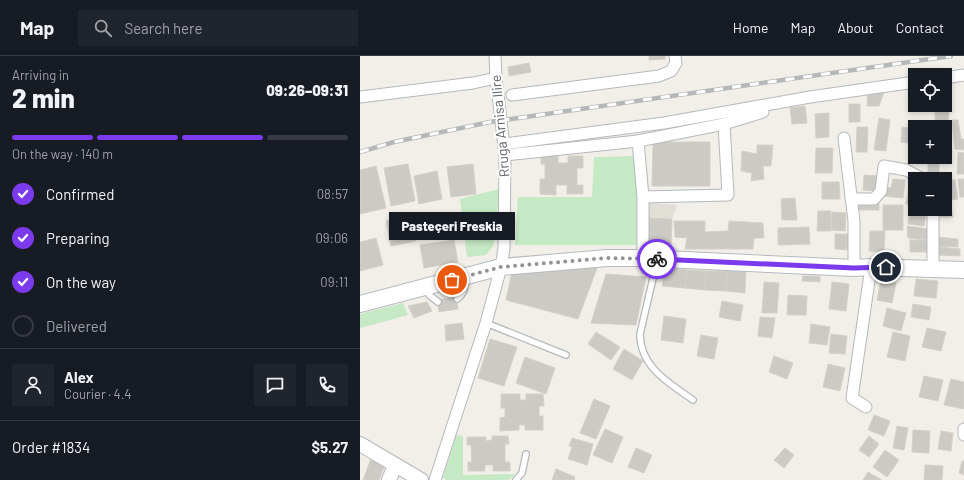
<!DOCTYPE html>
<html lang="en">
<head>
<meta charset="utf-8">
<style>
	:root { --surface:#171b24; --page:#20242c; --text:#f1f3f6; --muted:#9ea1a6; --line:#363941; --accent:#7c3aed }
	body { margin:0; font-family:Barlow,sans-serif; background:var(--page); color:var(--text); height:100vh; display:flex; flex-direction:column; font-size:15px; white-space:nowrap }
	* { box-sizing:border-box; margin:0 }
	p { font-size:13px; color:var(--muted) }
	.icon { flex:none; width:22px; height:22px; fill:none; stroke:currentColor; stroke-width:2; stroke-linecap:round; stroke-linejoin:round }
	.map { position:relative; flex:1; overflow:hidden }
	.panel { display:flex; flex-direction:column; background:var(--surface); width:360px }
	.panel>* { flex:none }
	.fabs { position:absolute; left:548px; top:12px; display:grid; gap:8px }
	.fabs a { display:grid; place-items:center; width:44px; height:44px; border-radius:0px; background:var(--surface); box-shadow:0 2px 6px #0003; font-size:20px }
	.pin { position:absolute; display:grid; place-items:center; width:34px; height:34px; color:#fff; margin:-17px; border:2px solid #fff; border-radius:50%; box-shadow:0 1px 4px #0007 }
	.courier { position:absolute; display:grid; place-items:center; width:40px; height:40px; margin:-20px; border:3px solid #7c3aed; border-radius:50%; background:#fff; color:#222; box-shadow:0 1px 5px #0007 }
	.bubble { position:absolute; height:28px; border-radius:0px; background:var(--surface); box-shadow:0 2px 6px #0003; font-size:13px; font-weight:800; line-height:28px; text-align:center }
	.overview em { font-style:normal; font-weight:800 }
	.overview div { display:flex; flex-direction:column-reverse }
	.overview { display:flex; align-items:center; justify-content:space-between; height:68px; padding:0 12px }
	h1 { font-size:26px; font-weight:800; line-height:30px }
	.bar { display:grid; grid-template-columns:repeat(4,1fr); gap:6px 4px; align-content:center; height:48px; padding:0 12px }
	.bar i { height:5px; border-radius:3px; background:var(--line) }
	.bar .on { background:var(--accent) }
	.bar p { grid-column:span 4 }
	.line { display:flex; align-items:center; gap:10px; padding:0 12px; border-top:1px solid var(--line) }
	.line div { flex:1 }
	.round { display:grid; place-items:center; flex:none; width:42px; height:42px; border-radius:0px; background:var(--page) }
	ol { padding:0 12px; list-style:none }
	li { display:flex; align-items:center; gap:12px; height:44px }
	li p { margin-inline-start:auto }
	li .icon { padding:4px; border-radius:50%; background:var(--accent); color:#fff; stroke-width:4 }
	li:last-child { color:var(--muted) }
	li i { width:22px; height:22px; border:2px solid var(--line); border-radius:50% }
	header { display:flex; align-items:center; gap:24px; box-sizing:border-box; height:56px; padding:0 20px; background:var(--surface); border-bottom:1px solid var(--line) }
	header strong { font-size:19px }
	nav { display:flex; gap:22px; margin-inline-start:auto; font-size:14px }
	.search { width:280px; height:36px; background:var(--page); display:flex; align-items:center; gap:10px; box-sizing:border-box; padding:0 14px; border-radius:0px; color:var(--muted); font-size:15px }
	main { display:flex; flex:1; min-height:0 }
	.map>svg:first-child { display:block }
</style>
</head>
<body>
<header>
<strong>Map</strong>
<div class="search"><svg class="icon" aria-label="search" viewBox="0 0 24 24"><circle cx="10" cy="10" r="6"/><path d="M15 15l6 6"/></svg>Search here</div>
<nav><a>Home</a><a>Map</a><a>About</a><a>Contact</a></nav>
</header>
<main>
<section class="panel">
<div class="overview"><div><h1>2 min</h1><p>Arriving in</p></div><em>09:26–09:31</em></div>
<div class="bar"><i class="on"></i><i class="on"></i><i class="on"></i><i></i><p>On the way · 140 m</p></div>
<ol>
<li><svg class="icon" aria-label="check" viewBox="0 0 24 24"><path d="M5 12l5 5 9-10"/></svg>Confirmed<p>08:57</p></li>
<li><svg class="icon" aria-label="check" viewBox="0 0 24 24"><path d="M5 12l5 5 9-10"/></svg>Preparing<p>09:06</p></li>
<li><svg class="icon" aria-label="check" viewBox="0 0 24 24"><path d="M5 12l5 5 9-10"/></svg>On the way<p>09:11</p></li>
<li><i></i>Delivered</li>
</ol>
<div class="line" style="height:72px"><a class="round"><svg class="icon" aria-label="person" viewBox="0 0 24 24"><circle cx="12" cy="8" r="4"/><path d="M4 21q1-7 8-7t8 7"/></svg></a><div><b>Alex</b><p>Courier · 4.4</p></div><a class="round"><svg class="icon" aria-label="chat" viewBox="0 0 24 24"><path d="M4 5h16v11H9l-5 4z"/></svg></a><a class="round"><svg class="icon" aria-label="phone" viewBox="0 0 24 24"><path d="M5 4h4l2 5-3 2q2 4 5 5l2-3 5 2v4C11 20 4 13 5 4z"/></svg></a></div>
<div class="line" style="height:52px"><div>Order #1834</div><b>$5.27</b></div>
</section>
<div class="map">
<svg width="604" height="424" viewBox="0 0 604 424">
	<rect width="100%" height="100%" fill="#f1efe8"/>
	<!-- education -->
	<path fill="#e1ded6" d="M290,147l27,2 -5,14 -1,29 -27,-1 1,-29z"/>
	<!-- green -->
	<g fill="#c5e8c5">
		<path d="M278,100v89h-123l3,-48h74l2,-40z"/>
		<path d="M139,133l-4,48 -2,9 -7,9 -19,2 -7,-58z"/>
		<path d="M43,247l5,12 -48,13v-14z"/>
		<path d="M96,379l7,1v39l52,-1 -6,6h-62l-4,-2z"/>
	</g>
	<!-- building -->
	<g fill="#cccac5" stroke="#d6d1c6">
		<path d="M289,0h16v3l-16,1z"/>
		<path d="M169,7l2,9 -22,4 -1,-9z"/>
		<path d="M508,34l16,2 -5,14h-12z"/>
		<rect x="489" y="48" width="11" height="18"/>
		<path d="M445,50l2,17 -15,1 -2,-16z"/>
		<path d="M575,53l14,1 -1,11 -13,-1z"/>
		<path d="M469,57v24l-13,1 -1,-24z"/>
		<path d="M519,62l11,2 -4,31 -12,-1z"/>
		<path d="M592,64h6l3,19h3v11l-9,-1z"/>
		<path d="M497,71h11l-1,25h-11z"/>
		<path d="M542,71l13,2v15l-14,-2z"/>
		<path d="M293,86h57v44h-58z"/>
		<path d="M397,89h16l-2,21h-8l1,13 -13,2 1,-8 -11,-2 1,-20 15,3z"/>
		<path d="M456,92h17l-1,25h-17z"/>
		<path d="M598,96l6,1v21h-7z"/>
		<path d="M181,98h17v9h10v-7h15v12h-6v17h6v9h-16v-9h-11v10l-16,-1v-15h5v-15h-4z"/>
		<rect x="568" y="103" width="11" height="20"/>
		<path d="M48,108l7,37 -24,5 -7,-38z"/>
		<path d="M113,108l3,30 -25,3 -4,-30z"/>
		<path d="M16,110l10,42 -26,6v-44z"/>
		<path d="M77,115l5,28 -23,5 -5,-28z"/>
		<path d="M504,119l15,1 -1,15 -15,-1z"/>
		<path d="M533,123l12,1 -2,18 -20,-2 1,-9 7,1z"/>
		<path d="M598,123h6v18h-4z"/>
		<path d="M588,124h7l3,19 -8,1z"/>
		<path d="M462,126h17l1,17h-18z"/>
		<path d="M550,126l5,1v21l-3,-1v2l-6,-1z"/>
		<path d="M435,142l2,22h-15l-1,-21z"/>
		<rect x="496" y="146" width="23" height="8"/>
		<rect x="523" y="149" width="20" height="25"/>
		<path d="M585,151h6l2,10h-16l-1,-8h9z"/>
		<path d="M458,155h13v20h-14z"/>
		<path d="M549,155l17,1 -2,14 -16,-2z"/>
		<path d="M472,156l14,1 -1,18 -14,-1z"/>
		<path d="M51,160l5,25 -25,5 -5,-25z"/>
		<path d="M285,162l27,1 -1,29 -27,-1z"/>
		<path d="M314,165h31v11l23,-1 1,-10 34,2 1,15h-10l-1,11h-68l2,-11 -12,-1z"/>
		<path d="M547,170l22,3v11l-21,-2z"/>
		<path d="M449,171l1,17 -32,1v-17z"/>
		<path d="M510,175h15l-1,21 -15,-1z"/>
		<path d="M475,178h16v16l-16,-1z"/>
		<path d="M577,181l21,2v8l-22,-1z"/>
		<path d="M16,182l7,27 -23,6v-29z"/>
		<path d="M94,184l4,22 -34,6 -4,-23z"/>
		<rect x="550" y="184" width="23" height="12"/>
		<path d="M578,191l22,2v7l-22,-1z"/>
		<path d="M164,210l73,2 -19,51 -72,-19 7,-33z"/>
		<path d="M305,212l22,2 -2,18 -23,-2z"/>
		<path d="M327,214l19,1 -1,19 -20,-2z"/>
		<path d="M346,215h21l-1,20 -21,-1z"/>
		<path d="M367,215h19l-1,22 -19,-2z"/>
		<path d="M246,218l40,3 -10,48 -45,-2z"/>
		<path d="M443,220h17v6l-18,-1z"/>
		<path d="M556,223l22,2 -2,17 -22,-2z"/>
		<path d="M521,224l15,3 -4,20 -15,-3z"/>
		<path d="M404,226l15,1 -2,30h-15z"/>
		<path d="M472,226l17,2 -3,27 -17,-2z"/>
		<path d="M428,239l19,1 -1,19h-19z"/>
		<path d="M96,241l2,12 -19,3 -2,-12z"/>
		<path d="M362,245l21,4 -3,16 -21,-4z"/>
		<path d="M67,246l5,9 -18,7 -6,-12z"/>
		<path d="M553,248l18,3 -2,13 -18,-3z"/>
		<path d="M527,252l19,5 -5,18 -18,-5z"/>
		<path d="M304,260l22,3 -3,24 -22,-3z"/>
		<path d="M400,261l15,1 -3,20 -14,-2z"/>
		<path d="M102,267l2,16 -18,2 -1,-16z"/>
		<path d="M451,268l19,3 -3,18 -18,-2z"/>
		<path d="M567,272l19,4 -5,19 -19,-4z"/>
		<path d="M236,276l24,15 -9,13 -23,-16z"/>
		<path d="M533,276l17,4 -5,25 -18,-4z"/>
		<path d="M471,278l16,2 -2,18 -16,-1z"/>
		<path d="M341,279l17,3 -4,21 -17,-3z"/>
		<path d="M130,283l27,8 -13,39 -26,-8z"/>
		<path d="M264,293l19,12 -11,19 -19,-11z"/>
		<path d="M414,300l19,7 -6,16 -18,-7z"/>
		<path d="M165,301l30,11 -9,26 -30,-11z"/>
		<path d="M468,308l17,4 -5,23 -17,-4z"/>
		<path d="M564,320l19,4 -5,21 -19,-4z"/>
		<path d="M591,323l13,3v27l-20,-4z"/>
		<path d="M141,338h19v6h6v-6h17l1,12h-5v10h4v14h-18v-5h-6v5l-19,1v-13l5,-1v-9h-4z"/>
		<path d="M234,343l16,7 -14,33 -16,-6z"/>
		<path d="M514,359l16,6 -6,15 -16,-6z"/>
		<path d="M537,370l11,2 -4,22 -11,-2z"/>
		<path d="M245,373l18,8 -11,26 -19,-8z"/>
		<path d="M553,374l17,1 -1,22 -17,-1z"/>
		<path d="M581,375l12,2 -2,18 -13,-2z"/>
		<path d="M132,380h16l1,8h-4v18h5v9h-17v-6h-8v6h-17v-9h4l-1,-17h-4v-8h19v4l6,-1z"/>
		<path d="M509,380l10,8 -10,13 -10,-7z"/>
		<path d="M212,382l21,6 -6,21 -19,-6 4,-12 -3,-1z"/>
		<path d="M276,392l16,7 -8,18 -16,-6z"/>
		<path d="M425,392l9,7 -10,13 -10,-8z"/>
		<path d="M525,394l14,10 -12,17 -14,-10z"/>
		<path d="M12,400l14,6 -7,18h-16z"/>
		<path d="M602,405h2v14l-5,-2z"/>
		<path d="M565,409l18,1 -1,14h-18z"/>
		<path d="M196,413l19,8 -1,3h-22z"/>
		<path d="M508,416l14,8h-19z"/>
	</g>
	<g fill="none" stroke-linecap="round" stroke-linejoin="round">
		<!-- service casing -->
		<g stroke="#b5b8bc" stroke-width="8">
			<g id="service">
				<path d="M297,205l-17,73c0,33 29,49 53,66"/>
				<path d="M67,231l2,8 9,7"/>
				<path d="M97,243c7,-5 9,-12 7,-21"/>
				<path d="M126,267l80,32"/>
				<path d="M156,424l6,-7 4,-19"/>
			</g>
		</g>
		<!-- minor casing -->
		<g stroke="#b5b8bc" stroke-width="13">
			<g id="minor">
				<path d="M585,22l19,-3"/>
				<path d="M152,39l147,-19 12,-5 5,-8 -1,-7"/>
				<path d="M0,41l113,-14 23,-5"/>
				<path d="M484,82l10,83v47"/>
				<path d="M144,88l160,-21 146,-26 105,-15"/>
				<path d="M145,99l133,-14"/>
				<path d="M283,141l85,-2 -4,-71 39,-12"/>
				<path d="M491,143h23l7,-8 3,-25 22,4 17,9"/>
				<path d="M283,202v-61l-5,-56 86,-17"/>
				<path d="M573,212v-59"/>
				<path d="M506,351l-14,-9 19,-131"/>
				<path d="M604,373v6"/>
				<path d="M75,424l51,-157 15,-56 3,-18 1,-94 -9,-77 -1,-22"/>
			</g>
		</g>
		<!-- tertiary casing -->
		<g stroke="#b5b8bc" stroke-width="16">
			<g id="tertiary">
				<path d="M0,388l61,36"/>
				<path d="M29,424l6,-15"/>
			</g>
		</g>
		<!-- secondary casing -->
		<g stroke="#b6babf" stroke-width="18">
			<path id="secondary" d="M0,248l141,-37 106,-9h36l211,10 17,-1 93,3"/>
		</g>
		<!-- service -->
		<use href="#service" stroke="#fff" stroke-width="5.5"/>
		<!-- minor -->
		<use href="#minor" stroke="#fff" stroke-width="11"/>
		<!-- tertiary -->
		<use href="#tertiary" stroke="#fff" stroke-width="14"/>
		<!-- secondary -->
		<use href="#secondary" stroke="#fff" stroke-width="16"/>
		<!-- rail casing -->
		<g stroke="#b6b7b8" stroke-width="4.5">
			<path id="rail" d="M0,96l34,-10 96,-20 461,-66"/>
		</g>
		<!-- rail -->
		<use href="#rail" stroke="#fff" stroke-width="3" stroke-dasharray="9" stroke-linecap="butt"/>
	</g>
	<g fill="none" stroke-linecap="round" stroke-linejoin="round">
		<!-- done -->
		<path stroke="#929495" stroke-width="4" stroke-dasharray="0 7.2" d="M92,224l49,-13 106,-9 50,1"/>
		<!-- route -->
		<path stroke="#7c3aed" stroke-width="5" d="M297,203l197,9 32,-1"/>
	</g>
	<g text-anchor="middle" stroke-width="4" stroke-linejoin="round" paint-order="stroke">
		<!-- street labels -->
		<g font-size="14" fill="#5f6368" stroke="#fff">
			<text transform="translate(140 70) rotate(-95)" y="5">Rruga Arnisa Ilire</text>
		</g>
	</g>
</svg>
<div class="fabs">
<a><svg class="icon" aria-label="locate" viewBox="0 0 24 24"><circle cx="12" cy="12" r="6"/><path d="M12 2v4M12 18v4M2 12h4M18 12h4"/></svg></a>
<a>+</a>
<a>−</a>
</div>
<div class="pin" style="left:92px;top:224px;background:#ea580c"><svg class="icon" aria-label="bag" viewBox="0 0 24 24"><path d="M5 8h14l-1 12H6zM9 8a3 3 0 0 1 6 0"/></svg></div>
<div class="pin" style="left:526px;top:211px;background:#1f2937"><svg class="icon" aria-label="home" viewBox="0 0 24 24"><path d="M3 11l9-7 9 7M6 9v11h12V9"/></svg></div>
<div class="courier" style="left:297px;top:203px"><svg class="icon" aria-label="bike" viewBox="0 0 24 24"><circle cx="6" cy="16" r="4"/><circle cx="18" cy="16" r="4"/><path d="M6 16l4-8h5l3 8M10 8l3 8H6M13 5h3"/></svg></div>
<div class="bubble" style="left:29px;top:156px;width:126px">Pasteçeri Freskia</div>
</div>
</main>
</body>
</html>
